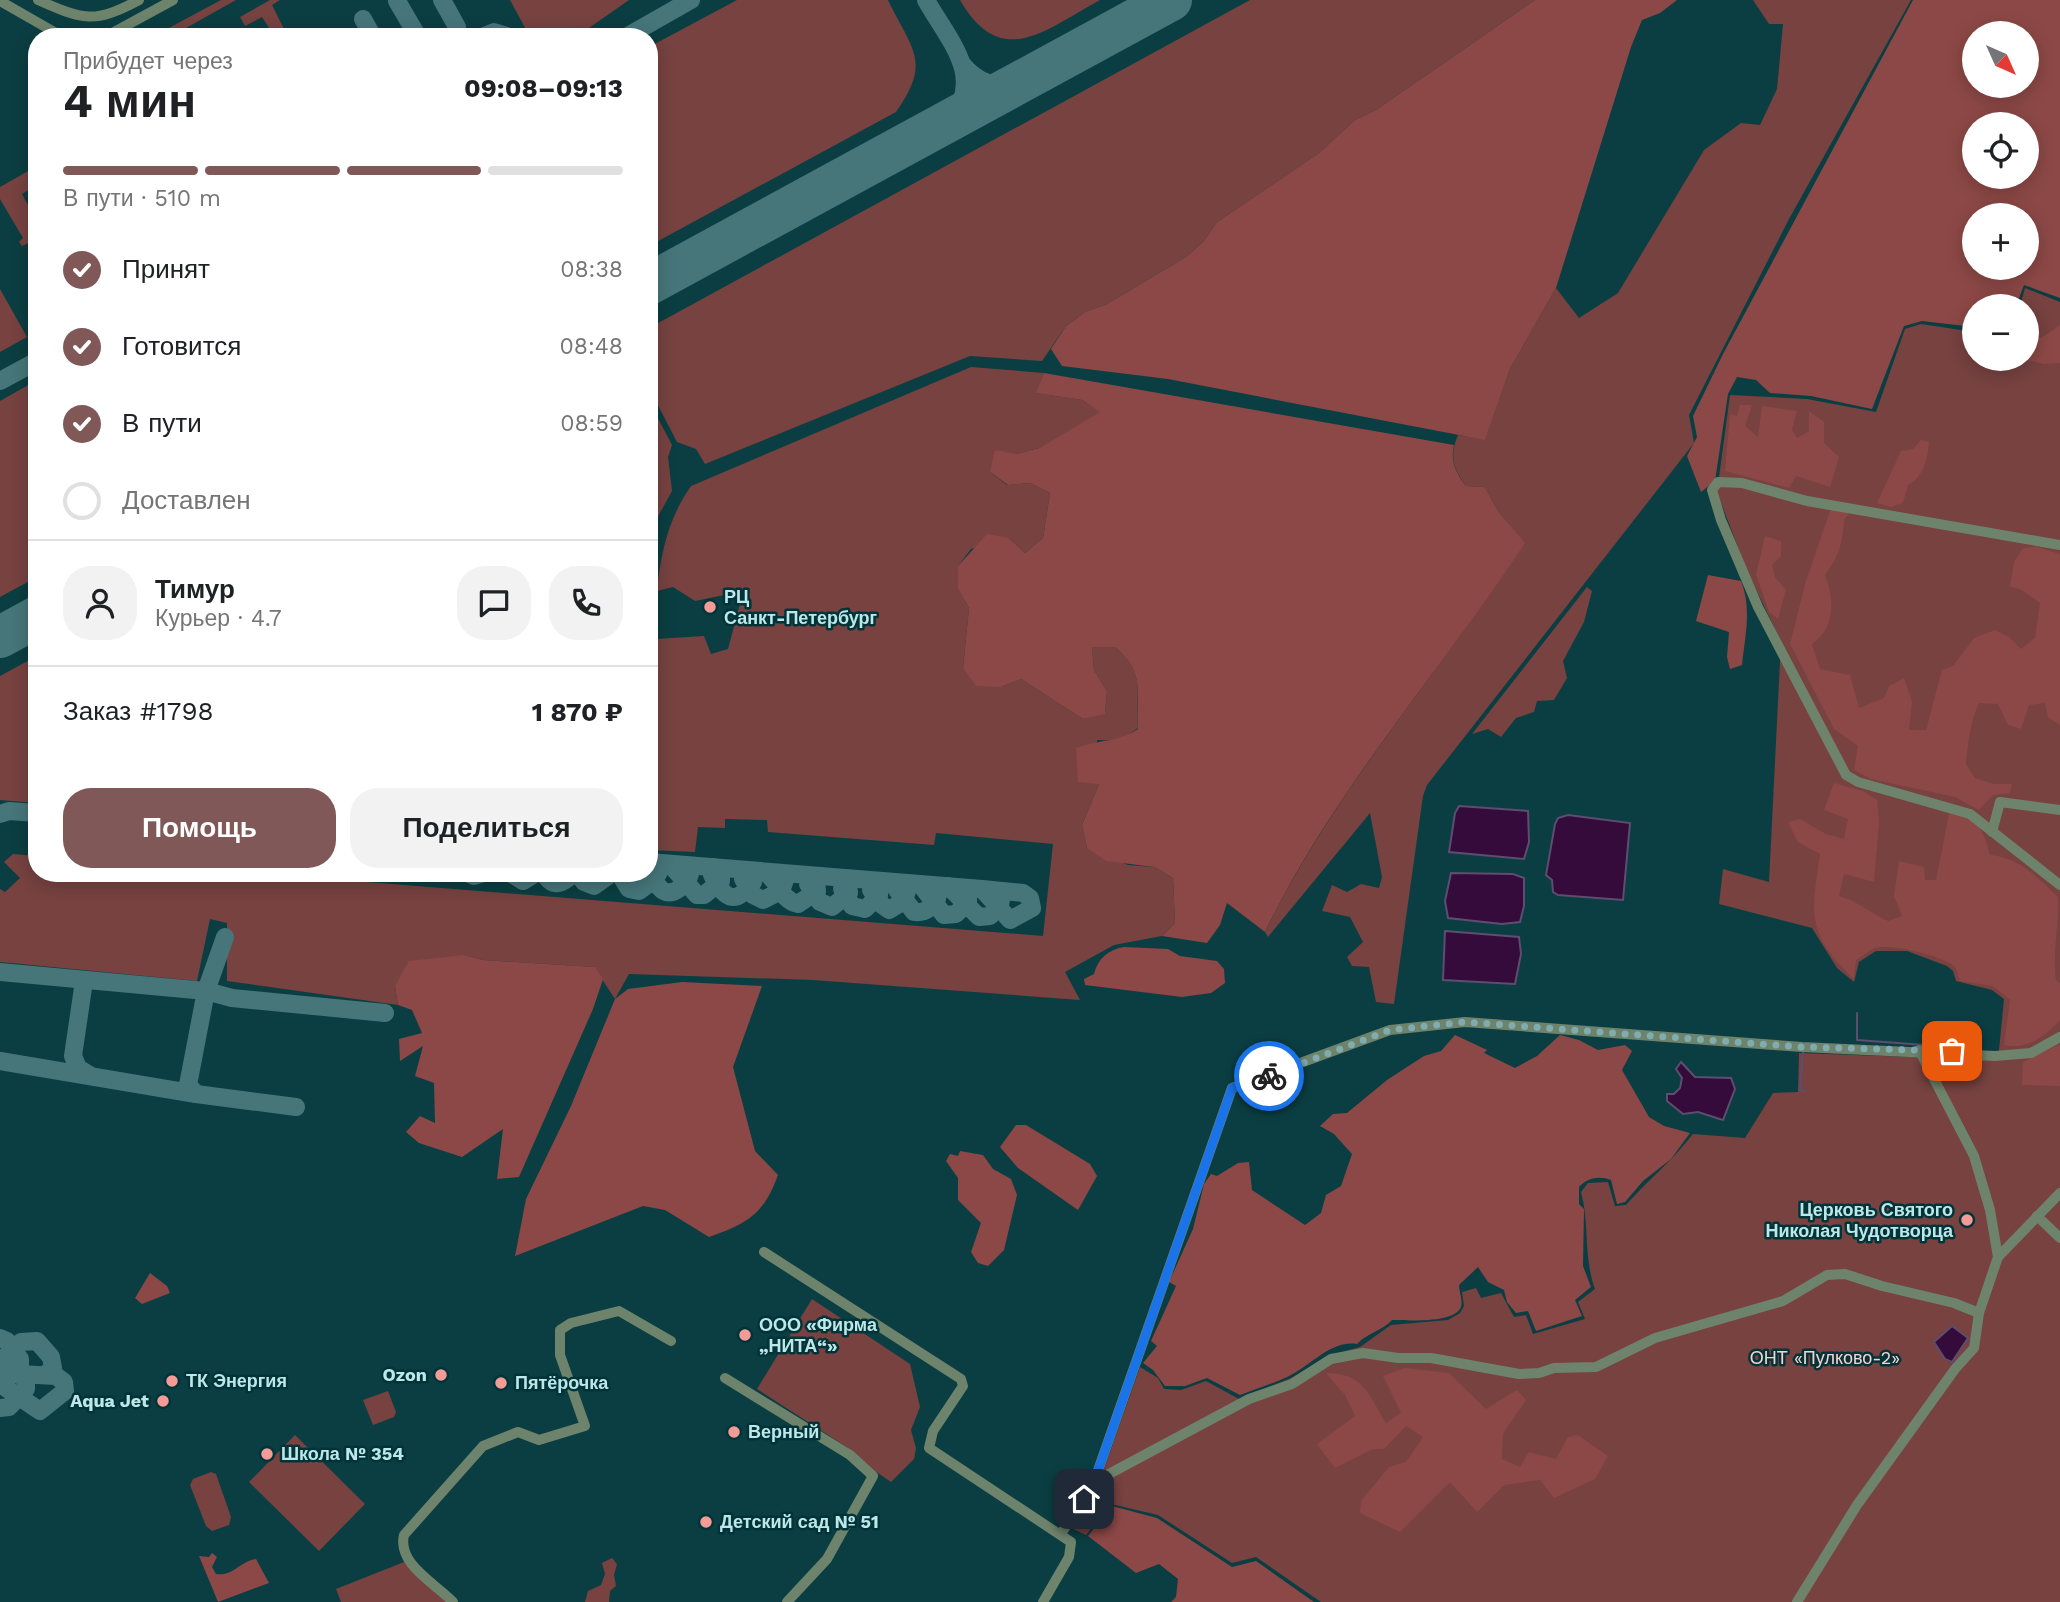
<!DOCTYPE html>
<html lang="ru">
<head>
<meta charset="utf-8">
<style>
	:root { --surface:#fff; --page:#f2f2f2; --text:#202124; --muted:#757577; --line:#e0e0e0; --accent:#805858 }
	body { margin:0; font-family:"Work Sans",sans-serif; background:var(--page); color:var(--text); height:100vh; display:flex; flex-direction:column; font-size:26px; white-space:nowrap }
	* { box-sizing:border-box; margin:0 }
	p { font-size:23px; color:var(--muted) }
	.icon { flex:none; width:38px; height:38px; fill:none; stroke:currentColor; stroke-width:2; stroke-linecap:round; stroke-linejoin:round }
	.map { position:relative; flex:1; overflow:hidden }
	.drawer { position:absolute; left:28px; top:28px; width:630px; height:854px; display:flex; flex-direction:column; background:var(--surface); border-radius:28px; box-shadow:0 4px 18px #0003 }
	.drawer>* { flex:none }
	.needle { width:46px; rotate:135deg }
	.fabs { position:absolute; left:1962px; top:21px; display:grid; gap:14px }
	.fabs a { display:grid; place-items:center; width:77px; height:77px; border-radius:50%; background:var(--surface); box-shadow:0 4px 18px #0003; font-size:35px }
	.pin { position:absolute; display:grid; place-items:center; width:60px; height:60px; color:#fff; margin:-30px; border-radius:14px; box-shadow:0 4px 10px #0006 }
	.courier { position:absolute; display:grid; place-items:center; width:70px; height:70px; margin:-35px; border:5px solid #1a73e8; border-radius:50%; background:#fff; color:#222; box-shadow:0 2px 9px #0007 }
	.head em { font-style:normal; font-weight:700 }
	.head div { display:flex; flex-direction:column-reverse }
	.head { display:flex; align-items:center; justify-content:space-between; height:119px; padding:0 35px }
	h1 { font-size:46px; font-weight:700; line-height:52px }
	.bar { display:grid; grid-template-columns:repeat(4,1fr); gap:10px 7px; align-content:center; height:84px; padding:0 35px }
	.bar i { height:9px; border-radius:5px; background:var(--line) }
	.bar .selected { background:var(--accent) }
	.bar p { grid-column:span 4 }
	.line { display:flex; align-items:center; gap:18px; padding:0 35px; border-top:2px solid var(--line) }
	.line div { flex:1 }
	.round { display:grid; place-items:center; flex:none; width:74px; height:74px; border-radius:28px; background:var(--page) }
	ol { padding:0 35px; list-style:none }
	li { display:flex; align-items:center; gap:21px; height:77px }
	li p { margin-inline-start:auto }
	li .icon { padding:7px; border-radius:50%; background:var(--accent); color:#fff; stroke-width:4 }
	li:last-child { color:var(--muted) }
	li i { width:38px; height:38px; border:4px solid var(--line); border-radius:50% }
	.action { display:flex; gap:14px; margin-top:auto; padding:14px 35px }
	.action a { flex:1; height:80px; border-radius:28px; background:var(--accent); color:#fff; font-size:28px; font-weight:700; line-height:80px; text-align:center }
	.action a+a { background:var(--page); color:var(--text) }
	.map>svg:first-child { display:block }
</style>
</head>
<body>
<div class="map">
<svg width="2060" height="1602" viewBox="0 0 2060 1602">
	<rect width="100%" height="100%" fill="#0b3e42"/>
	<!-- green -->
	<g fill="#774240">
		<path d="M221,0h15l-66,37h-18z"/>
		<path d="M270,0h10l-8,5 16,32h-13l-13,-20 -17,9 -5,-9z"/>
		<path d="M510,0h119l-53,37h-46z"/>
		<path d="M737,0h151c24,50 44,61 8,112l-247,134v-199z"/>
		<path d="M960,0h140c-55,30 -99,71 -140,0z"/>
		<path d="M1250,0h285l-159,110 -21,10 -36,33 -102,69 -14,20 -17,15 -79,47 -22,8 -19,14 -24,35 -72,-5 -265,108 -9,-15 -19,-7 -28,-54v-60z"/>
		<path d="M1753,0h158l-122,219 -100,196 5,28 -267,342 -4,11 -29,208 -18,-2 -7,-35 -17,-1 -5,-9 16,-15 -13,-25 -28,-6 10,-26 15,7 14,-8 18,4 3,-11 -12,-64 -102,124 -3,-5c68,-140 174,-258 259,-389l-26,-32 -13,-24 -19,-1c-13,-18 -17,-30 -8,-51l27,4 25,-70 46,-81 23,30 39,-25 86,-143 37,-27 19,2 17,-36 6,-65h-14z"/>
		<path d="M37,166v19l-15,9 15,28v17l-15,7 -3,-4 4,-4 -23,-39v-12z"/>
		<path d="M2025,288l35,14v1300h-739l-65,-45 -24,6 -74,-48 -47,-11 -25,31 -15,-7 31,-53 38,-108 18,11 6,11 17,1 25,-9 33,18 52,-21 37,-22 32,-9 31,-22 57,-5 12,-7 4,-7 -2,-14 14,-4 5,10 20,-5 13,24 12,-2 7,19 52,-15 -7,-17 17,-13c-12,-33 -5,-64 -14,-97l7,-9 20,-1 7,24 11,-1c22,-25 45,-43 67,-71l52,4 28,-45 25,-1 1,-39 199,7 6,-61 -12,-9 -36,-9 -3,-10 -6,-5 -40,-15h-31l-17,11 -5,20 -17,-14 -25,-40 -93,-24 4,-35 46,13 12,-241 -34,-70 -30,-79 13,-97 77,4 69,13 29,-83 16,-5 53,8v27h52v-53h-6z"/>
		<path d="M0,289l27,48 -27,15z"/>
		<path d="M971,367l73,6 -7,20 45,7 19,12 -62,36 -23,6 -26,18 17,13 23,-2 20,10 -7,45 -18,15 -16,-15 -38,11 -13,17v23l11,19 -6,60 38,19 20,-8 62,40 22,-6 2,-22 -13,-21 -2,-23h23c33,29 19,42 23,81l-18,13 -23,-1 2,44 -17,41 5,23 41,17 26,2 19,11 2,45 -13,13 -48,9 -49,27 15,28 -267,-20 -184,-6 -14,25 -21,-32 -111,-7 -19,-5 -69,31 3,19 -171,-24v-58l-17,-4 -13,62 -197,-19v-73l5,3 15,-14 -16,-16 9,-8 24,2v17h218l788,63 10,-92 -117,-11 -2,12 -166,-13 -1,-12 -42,-1v9l-27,-1 -3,25 -46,-2v-129l7,-82 48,-3 7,18 17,-5 14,-53 -13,-2 -34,7 -22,-14 -16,4c4,-39 11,-72 34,-105z"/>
		<path d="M37,380v197l-37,20v-196z"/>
		<path d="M649,401l23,44 -4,12 4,34 -17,31 -6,32z"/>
		<path d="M1587,587l5,4 -8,31 -21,39 4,17 -13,22 -17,1 -3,11 -18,6 -15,19 -13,-8 -16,5z"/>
		<path d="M37,656v147l-37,-3v-124z"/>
		<path d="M812,1299l98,65 10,43 -9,23 5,18 -2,11 -23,23 -25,-17 -18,-17 -91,-59z"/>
		<path d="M388,1391l8,21 -2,5 -21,8 -10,-25z"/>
		<path d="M295,1435l70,69 -46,47 -70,-69z"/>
		<path d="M211,1472l5,2 15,43 -2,8 -17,6 -6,-5 -16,-41 3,-6z"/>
		<path d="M612,1558l5,6 -3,11 2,11 -6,5 -1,11h-24l3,-11 13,-6 4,-11 -3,-11z"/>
		<path d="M404,1562l45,40h-108l-5,-13z"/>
	</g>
	<!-- forest -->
	<g fill="#8c4846" fill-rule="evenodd">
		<path d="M1535,0h142l-17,13 -18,7 -11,27 -75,241 -46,81 -25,71 -317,-61 -106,-13 -11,-17 15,-23 19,-14 22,-8 79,-47 17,-15 14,-20 102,-69 36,-33 21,-10z"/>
		<path d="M1913,0h147v298l-36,-13 -8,21h-42v21l-52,-6 -18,5 -32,83 -61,-13 -41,-3 -14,-13 -19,-3 -9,17 -13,87 -14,11 -14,-36 10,-19 -4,-21 30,-62zM1974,33h52v53h-52zM1974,124h52v53h-52zM1974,215h52v53h-52z"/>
		<path d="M2060,325v38l-16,1 -22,-5h4l1,-28 14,7z"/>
		<path d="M1044,373l410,72c-4,16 2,28 12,41l19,1 13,24 27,32c-86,131 -192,248 -260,389l-38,-29 -7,22 -13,18 -45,-7 13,-13 -2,-45 -19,-11 -48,-6 -19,-13 -5,-23 17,-41 -21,-2 -2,-34c24,-9 41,-5 62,-19 -3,-39 9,-54 -23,-82h-23l2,23 13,21 -2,23 -22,5 -62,-40 -20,8 -25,-1 -13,-18 6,-60 -11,-19v-23l29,-32 22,4 16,15 18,-15 7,-45 -20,-10 -22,2 -18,-13 5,-22 21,4 23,-6 61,-36 -18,-12 -46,-7z"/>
		<path d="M1740,405h12l-7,21 13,11 4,-31 35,5 -5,19 5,8 12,-7v-20l15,11v21l15,14 -9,30 -34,-11 -7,12 -64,-17 5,-57 7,2z"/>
		<path d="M1921,440l8,2c-2,18 -4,33 -21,43l-5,18 -12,4 -14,-4 24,-52 12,-2z"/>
		<path d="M1831,508l11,1 7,5 -5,5c-1,23 -5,38 -19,56 10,26 10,53 -13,69l8,25 30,6 9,33 25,-10 5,-12 15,-8 8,24 -3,28h17l16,-60 11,-4 21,-28 21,-8 14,7 12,12 14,-11 5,-35 -18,-13 -12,-4 4,-24 9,-14 14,-1 23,7v171l-12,-8 -3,-14 -16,2 -8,24 -13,-4 -10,-21 -19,-1c-9,20 -11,40 -13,61l9,14 18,6h19l-2,9 -17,2 -14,15 -24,-13 -84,-18 -17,-9 4,-24 -24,-17 -44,-85 16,-63z"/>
		<path d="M1765,536l16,5v15l-9,9 3,12 11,13 -8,29 -9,-7 -13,-38z"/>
		<path d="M1708,575l33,6c11,27 4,56 1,84l-12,4 -3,-12 2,-25 -33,-11z"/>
		<path d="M1834,783l29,8 14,9 2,22 -5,60 -30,-8 -5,22c17,4 33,18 49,25l14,-5 -8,-20 5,-35 25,6 1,13h11l13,-66c27,-4 36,20 41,41 29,2 48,23 68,42 2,21 -6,56 -2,83l4,3v37c-16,17 -32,30 -56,25l6,-45 -17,-14 -33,-5c-2,-5 -2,-11 -6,-15 -11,-10 -64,-23 -79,-18 -6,2 -13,9 -19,12l-2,19c-48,-46 -43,-63 -34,-125l-22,-12 -10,-20 12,-3 26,15 18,5 4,-20 -24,-9z"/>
		<path d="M1124,947l44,2 12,7 37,5 7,8 1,14 -14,10 -29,4 -97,-12 -1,-6 10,-5c4,-16 14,-24 30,-27z"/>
		<path d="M464,955l19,5 112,7 8,12 -10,30 -74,168 -22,2 6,-50 -41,28 -43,-14 -13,-11 14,-16 15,7 -1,-40 -19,-7 8,-30 -23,15 -1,-22 23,-6 -10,-23 -14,-5 -3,-19 14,-25z"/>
		<path d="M682,982l80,4 -29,81 22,84 23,24c-14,39 -31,49 -69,62l-44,-27 -22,-4 -128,50 11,-57 45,-93 44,-107 13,-10z"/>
		<path d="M1455,1035l32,15 -3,3 31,15 22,-12 23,-21 19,5 19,10 27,-5 7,6 -10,19 27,47 15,9 26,7 -19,26 -28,22 -18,21 -8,2 -6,-24c-11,-4 -23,-3 -32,7v17l5,5 -1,57 8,21 -16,13 7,16 -46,15 -8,-20 -12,2 -9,-11 -3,-12 -16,-8 -10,-15 -19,18c0,7 4,15 2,22 -7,17 -54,13 -69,13 -10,11 -25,13 -35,24 -27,-4 -47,23 -70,33 -15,7 -31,12 -47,18l-33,-17 -22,8h-20l-12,-16 -10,-7 14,-17 -6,-5 25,-55 -7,-4 24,-53 11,-45 7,-10 6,2 21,-13 11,-1 3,28 53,35 16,-12 5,-18 15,-9 11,-32 -18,-20 -14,-8 13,-12 14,-1 40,-33 37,-24 17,-5z"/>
		<path d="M2060,1044v42l-38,-1 1,-23z"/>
		<path d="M1016,1125h10l64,39 7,12 -19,34 -60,-42 -18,-21z"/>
		<path d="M960,1151l23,4 10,14 18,10 6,16 -13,55 -16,16 -10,-3 -7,-11 10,-29 -23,-23v-22l-12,-17 4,-7 8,2z"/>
		<path d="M150,1273l17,13 3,7 -28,11 -7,-6z"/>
		<path d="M1405,1368l44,5 37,36 31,-19 9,10 -23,34 -1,25 18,8 9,-15 27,7 12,-22 10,-2 30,21 -13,23 -41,19 -14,-18 -36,5 -27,27 -27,-30 -50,50 -40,-19 1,-12 28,-34 17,-5 17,-25 -17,-11 -22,23h-11l-38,19 -18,-24 38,-28 -10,-21 -19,-22c38,0 42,21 60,50l15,-10 -18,-37z"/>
		<path d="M1112,1506l45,12 75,49 24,-6 58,41h-143l5,-5 2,-18 -19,-15 -23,9 -48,-37z"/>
		<path d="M212,1553l5,4 -5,10 4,7c17,3 24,-13 40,-15l13,24 -51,19 -19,-46 10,1z"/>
	</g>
	<!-- water -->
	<g fill="#340b3a" stroke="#5d4d6f" stroke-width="2">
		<path d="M1459,806l69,5 1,31 -5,17 -75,-7 6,-39z"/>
		<path d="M1568,815l62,8 -7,77 -65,-5 -5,-3 -1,-12 -6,-5 9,-51 3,-6z"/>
		<path d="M1451,873l62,1 11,4v28l-4,16 -18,2 -54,-6 -3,-17z"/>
		<path d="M1445,931l74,6 2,17 -6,30 -72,-4z"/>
		<path d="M1681,1062l14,15 36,1 4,11 -12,31 -25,-8 -15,2 -16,-13v-7h7l6,-6 2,-10 -6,-9z"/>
		<path d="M1952,1326l16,12 -16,24 -7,-3 -11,-17z"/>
	</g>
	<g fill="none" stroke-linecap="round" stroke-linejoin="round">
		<!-- stream -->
		<g stroke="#5d4d6f" stroke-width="2">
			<path d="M1857,1013v27l68,5"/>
			<path d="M1933,1046l43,4"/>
			<path d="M1803,1051l-3,39 5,1"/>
		</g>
		<!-- taxiway -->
		<g stroke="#46767a" stroke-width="18">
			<path d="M442,0l15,27 1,10"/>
			<path d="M926,0c23,41 59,76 25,120"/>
			<path d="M397,1l21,36"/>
			<path d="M363,19l10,18"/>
			<path d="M482,37l12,-5 16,5"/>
			<path d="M626,37l65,-37"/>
			<path d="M962,64c16,19 32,24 56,19"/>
			<path d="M0,381l37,-20"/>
			<path d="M0,814l9,-3 28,2"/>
			<path d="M649,862l333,27"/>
			<path d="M670,864l27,31h7l17,-14v-7l-8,-7"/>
			<path d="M764,872c15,8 16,28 34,32l19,-13 -1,-10 -8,-5"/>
			<path d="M437,873h9"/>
			<path d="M467,873l7,3 10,-3"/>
			<path d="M510,873l13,8 13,-8"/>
			<path d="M544,873c9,16 19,11 30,0"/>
			<path d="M578,873l6,9 10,4 18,-13"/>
			<path d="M619,873l10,16 10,2 15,-11 5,-8"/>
			<path d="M649,873c8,12 15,27 31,15 5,-4 8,-7 10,-14"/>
			<path d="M712,875c12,22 22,33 41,7l-3,-9 -5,-3"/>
			<path d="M743,879l10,16 10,5 18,-9 4,-11"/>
			<path d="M891,882l23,30c11,2 23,-7 24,-18"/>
			<path d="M808,884l12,18 12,5 17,-14 -1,-10 -6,-4"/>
			<path d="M920,884l24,31 12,-1 12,-12v-8"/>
			<path d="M948,886l31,31 11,-1 10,-11 1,-6"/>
			<path d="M842,889l10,17 13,3 14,-13v-10l-6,-5"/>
			<path d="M982,889l41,4 7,5 2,10 -22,12z"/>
			<path d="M871,890l11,15 7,5 15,-9 3,-10"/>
			<path d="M0,972l206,19 26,7 153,15"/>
			<path d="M84,981l-11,75 5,12 13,8"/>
			<path d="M0,1061l196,33 -8,-9 18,-94 19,-54"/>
			<path d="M196,1094l100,13"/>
			<path d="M0,1338l7,3 13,18v9l-7,5"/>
			<path d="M0,1362l21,-20 16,-1 14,16 2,11 -8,7"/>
			<path d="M0,1373l56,3 8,6 1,9 -25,20 -40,-27"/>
			<path d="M0,1408l9,-1 17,-18v-10l-8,-5"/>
		</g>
		<!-- runway -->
		<g stroke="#46767a" stroke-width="42">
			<path d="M649,284l522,-284"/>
			<path d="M0,637l37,-20"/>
		</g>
		<!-- minor -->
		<g stroke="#6e836c" stroke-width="10">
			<path d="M38,0c45,20 56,24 101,0"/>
			<path d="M0,1l63,36"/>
			<path d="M105,37l68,-37"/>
			<path d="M2060,545l-253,-44 -65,-18 -24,-1 -6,8 9,30 37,87 88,168 12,7 112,32 90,71"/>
			<path d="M1992,832l8,-30 60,8"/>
			<path d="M1919,1050l55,106 16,54 8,47"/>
			<path d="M2037,1216l23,22"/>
			<path d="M764,1252l197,127 2,7 -30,45 -4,17 142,94 -2,15 -26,45"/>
			<path d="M725,1378l125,77 23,21 -46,83 -40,43"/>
			<path d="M1094,1482l138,-394 158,-58 75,-8 337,25 193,9 36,-3 29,-16"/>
			<path d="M1061,1534l33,-52 155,-83 43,-15 39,-25 32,-6 35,5h33l88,16 20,-1 15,-5 42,-1 59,-29 128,-37 44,-26 18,-1 37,12 72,17 25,10"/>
			<path d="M453,1602c-18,-19 -56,-38 -49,-67l79,-89 35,-14 21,8 46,-14 -25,-71v-25l11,-7 48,-12 52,30"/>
			<path d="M1797,1602l60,-97 98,-136 19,-21 5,-35 19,-56 62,-64"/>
		</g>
	</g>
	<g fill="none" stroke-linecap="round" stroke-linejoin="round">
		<!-- done -->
		<path stroke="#7facaf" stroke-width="7" stroke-dasharray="0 12.6" d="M1269,1076l121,-46 75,-8 337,25 150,4"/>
		<!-- route -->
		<path stroke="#1a73e8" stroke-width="9" d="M1084,1499l10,-17 138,-394 37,-12"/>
	</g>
	<!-- markers -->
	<g fill="#f59b97" stroke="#003438" stroke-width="2.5">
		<circle cx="710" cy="607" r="7"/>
		<circle cx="1967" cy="1220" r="7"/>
		<circle cx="745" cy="1335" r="7"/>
		<circle cx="441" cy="1375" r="7"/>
		<circle cx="172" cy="1381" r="7"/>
		<circle cx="501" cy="1383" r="7"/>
		<circle cx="163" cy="1401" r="7"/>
		<circle cx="734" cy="1432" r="7"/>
		<circle cx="267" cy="1454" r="7"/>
		<circle cx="706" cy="1522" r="7"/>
	</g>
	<g text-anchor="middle" stroke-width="5" stroke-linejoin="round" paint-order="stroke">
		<!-- poi labels -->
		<g font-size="18" font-weight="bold" fill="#bee7ea" stroke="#003438" text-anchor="start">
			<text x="724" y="603">РЦ<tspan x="724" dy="21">Санкт-Петербург</tspan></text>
			<text x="1953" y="1216" text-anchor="end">Церковь Святого<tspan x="1953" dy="21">Николая Чудотворца</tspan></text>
			<text x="759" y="1331">ООО «Фирма<tspan x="759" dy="21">„НИТА“»</tspan></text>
			<text x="427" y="1381" text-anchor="end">Ozon</text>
			<text x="186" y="1387">ТК Энергия</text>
			<text x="515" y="1389">Пятёрочка</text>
			<text x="149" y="1407" text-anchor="end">Aqua Jet</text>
			<text x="748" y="1438">Верный</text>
			<text x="281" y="1460">Школа № 354</text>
			<text x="720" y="1528">Детский сад № 51</text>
		</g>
		<!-- park labels -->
		<g font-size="18" fill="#fbd0cd" stroke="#003438">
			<text x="1825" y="1364">ОНТ «Пулково-2»</text>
		</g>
	</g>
</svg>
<div class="fabs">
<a><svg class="needle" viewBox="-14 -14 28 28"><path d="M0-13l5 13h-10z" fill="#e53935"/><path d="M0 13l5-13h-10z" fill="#757577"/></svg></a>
<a><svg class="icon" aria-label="locate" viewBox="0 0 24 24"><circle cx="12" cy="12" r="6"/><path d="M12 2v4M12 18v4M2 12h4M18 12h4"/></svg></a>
<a>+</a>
<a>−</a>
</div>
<div class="pin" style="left:1952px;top:1051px;background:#ea580c"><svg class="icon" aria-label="bag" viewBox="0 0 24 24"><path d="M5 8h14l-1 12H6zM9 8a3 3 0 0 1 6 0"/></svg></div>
<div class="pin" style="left:1084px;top:1499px;background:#1f2937"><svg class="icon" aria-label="home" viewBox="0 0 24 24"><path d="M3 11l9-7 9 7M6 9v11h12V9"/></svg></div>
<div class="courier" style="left:1269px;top:1076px"><svg class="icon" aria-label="bike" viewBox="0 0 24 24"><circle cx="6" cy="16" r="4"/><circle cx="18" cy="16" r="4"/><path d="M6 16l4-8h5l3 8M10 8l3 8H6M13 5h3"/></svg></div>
<section class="drawer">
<div class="head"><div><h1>4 мин</h1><p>Прибудет через</p></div><em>09:08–09:13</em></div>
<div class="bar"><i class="selected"></i><i class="selected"></i><i class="selected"></i><i></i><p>В пути · 510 m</p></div>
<ol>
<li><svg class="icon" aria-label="check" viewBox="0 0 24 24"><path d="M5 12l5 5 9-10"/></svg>Принят<p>08:38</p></li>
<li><svg class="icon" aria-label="check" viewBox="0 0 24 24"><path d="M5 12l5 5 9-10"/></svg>Готовится<p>08:48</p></li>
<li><svg class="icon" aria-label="check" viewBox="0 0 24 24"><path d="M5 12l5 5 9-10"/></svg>В пути<p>08:59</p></li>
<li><i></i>Доставлен</li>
</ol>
<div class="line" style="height:126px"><a class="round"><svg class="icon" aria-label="person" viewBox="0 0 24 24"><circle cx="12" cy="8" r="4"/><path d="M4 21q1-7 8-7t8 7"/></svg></a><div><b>Тимур</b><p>Курьер · 4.7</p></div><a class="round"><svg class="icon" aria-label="chat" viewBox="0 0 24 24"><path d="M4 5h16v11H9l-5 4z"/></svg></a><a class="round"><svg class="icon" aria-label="phone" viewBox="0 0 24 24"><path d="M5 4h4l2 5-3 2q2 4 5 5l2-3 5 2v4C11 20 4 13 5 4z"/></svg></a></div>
<div class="line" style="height:91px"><div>Заказ #1798</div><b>1 870 ₽</b></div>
<div class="action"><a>Помощь</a><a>Поделиться</a></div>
</section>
</div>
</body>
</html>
